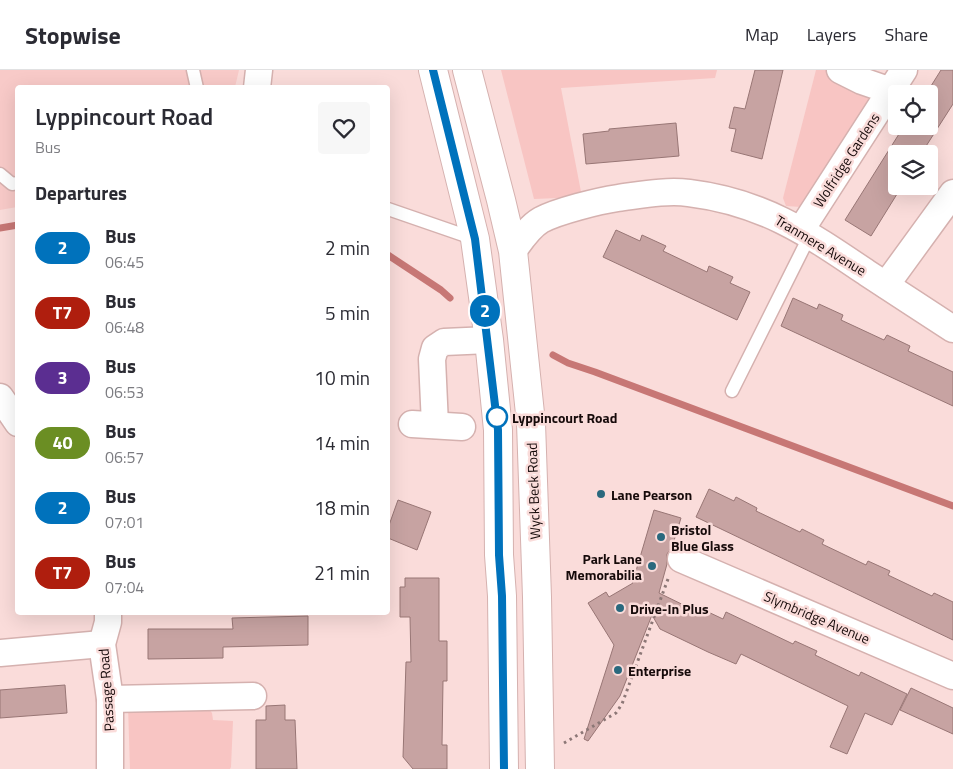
<!DOCTYPE html>
<html lang="en">
<head>
<meta charset="utf-8">
<style>
  body { margin:0; font-family:"Titillium Web",sans-serif; background:#f7f7f7; color:#2b2b33; height:100vh; display:flex; flex-direction:column; font-size:19px; white-space:nowrap }
  * { box-sizing:border-box; margin:0 }
  p { font-size:16px; color:#7c7c81 }
  .icon { flex:none; width:28px; height:28px; fill:none; stroke:currentColor; stroke-width:2; stroke-linecap:round; stroke-linejoin:round }
  .map { position:relative; flex:1; overflow:hidden }
  .drawer { position:absolute; left:15px; top:15px; width:375px; height:530px; display:flex; flex-direction:column; background:#fff; border-radius:5px; box-shadow:0 5px 20px #0002 }
  .drawer>* { flex:none }
  .badge { padding:0 10px; border-radius:16px; font-size:18px; line-height:32px }
  .fabs { position:absolute; left:888px; top:15px; display:grid; gap:10px }
  .fabs a { display:grid; place-items:center; width:50px; height:50px; border-radius:5px; background:#fff; box-shadow:0 5px 20px #0002; font-size:25px }
  .map>.badge { position:absolute; translate:-50% -50%; box-shadow:0 0 0 2px #fff }
  h2 { padding:0 20px; font-size:19px; line-height:45px }
  .round { display:grid; place-items:center; flex:none; width:52px; height:52px; border-radius:5px; background:#f7f7f7 }
  .summary { display:flex; align-items:center; justify-content:space-between; height:85px; padding:0 20px }
  h1 { font-size:24px; font-weight:600; line-height:38px }
  ul { padding:0; list-style:none }
  li { display:flex; align-items:center; gap:15px; height:65px; padding:0 20px }
  li div { flex:1 }
  li b { display:block; font-size:19px }
  li em { font-style:normal }
  li .badge { min-width:55px; font-weight:700; text-align:center }
  header { display:flex; align-items:center; gap:30px; box-sizing:border-box; height:70px; padding:0 25px; background:#fff; border-bottom:1px solid #e1e1e2 }
  header strong { font-size:24px }
  nav { display:flex; gap:28px; margin-inline-start:auto; font-size:18px }
  .map>svg:first-child { display:block }
  .built { fill:#f8cac8 }
  .green { fill:#f8c5c3 }
  .lines { fill:none; stroke-linecap:round; stroke-linejoin:round }
  .stream { stroke:#c77775; stroke-width:7 }
  .building { fill:#c7a3a2; stroke:#987675 }
  .service-casing { stroke:#d5b1af; stroke-width:15 }
  .minor-casing { stroke:#d5b1af; stroke-width:29 }
  .primary-casing { stroke:#d5b1af; stroke-width:30 }
  .path { stroke:#8c7776; stroke-width:3; stroke-dasharray:2.5 4; stroke-linecap:butt }
  .service { stroke:#fff; stroke-width:12 }
  .minor { stroke:#fff; stroke-width:26 }
  .primary { stroke:#fff; stroke-width:28 }
  .line-casing { stroke:#fff; stroke-width:11 }
  .line { stroke:#0072bc; stroke-width:8 }
  .stop-dot { fill:#fff; stroke:#0072bc; stroke-width:2.5 }
  .poi-dot { fill:#2a697e; stroke:#fadcda; stroke-width:2 }
  .labels { text-anchor:middle; dominant-baseline:central; stroke-width:5; stroke-linejoin:round; paint-order:stroke }
  .street-label { font-size:14px; fill:#160a0a; stroke:#fadcda }
  .stop-label { font-size:14px; font-weight:bold; fill:#160a0a; stroke:#fadcda; text-anchor:start }
  .poi-label { font-size:14px; font-weight:bold; fill:#160a0a; stroke:#fadcda; text-anchor:start }
</style>
</head>
<body>
<header>
<strong>Stopwise</strong>
<nav><a>Map</a><a>Layers</a><a>Share</a></nav>
</header>
<div class="map">
<svg width="953" height="699" viewBox="0 0 953 699">
  <rect width="100%" height="100%" fill="#fadcda"/>
  <polygon class="built" points="0,0 239,0 235,17 18,18 17,137 0,140"/>
  <g class="green">
    <polygon points="501,0 717,0 715,8 561,18 582,127 534,129"/>
    <polygon points="816,0 827,0 846,18 872,30 801,137 786,136 783,128"/>
    <polygon points="205,634 212,643 213,650 233,651 231,697 230,699 130,699 128,636"/>
  </g>
  <g class="lines">
    <g class="stream">
      <polyline points="0,158 18,155"/>
      <polyline points="388,185 441,220 450,228"/>
      <polyline points="553,285 568,293 595,302 953,436"/>
    </g>
  </g>
  <g class="building">
    <polygon points="755,0 783,0 762,89 731,81 736,59 729,58 734,37 745,39"/>
    <polygon points="941,0 953,0 953,34 921,84 896,84 896,116 902,116 871,166 845,150 904,56 929,56 929,24 926,24"/>
    <polygon points="676,53 679,86 586,94 583,64 609,61 609,59"/>
    <polygon points="616,160 640,171 642,165 666,176 663,181 707,202 709,196 733,207 730,213 750,222 737,250 603,187"/>
    <polygon points="793,228 817,239 819,234 843,245 841,250 884,270 887,265 910,276 908,281 953,302 953,336 781,256"/>
    <polygon points="709,419 734,431 736,427 757,438 756,441 800,462 802,459 824,470 822,474 866,495 868,491 890,501 888,505 932,526 934,523 953,532 953,570 696,447"/>
    <polygon points="398,430 431,442 417,480 388,468 388,458"/>
    <polygon points="654,440 681,448 672,477 667,484 667,494 659,523 704,545 706,541 723,549 726,542 793,574 795,571 817,581 815,585 859,606 861,602 907,624 892,655 865,643 847,684 830,677 848,636 741,584 736,594 708,582 660,559 652,545 620,626 588,671 584,669 614,575 588,533 606,522 609,527 633,513 631,510 633,511"/>
    <polygon points="405,508 439,508 439,571 447,571 447,611 443,611 442,675 447,675 447,699 413,699 403,687 406,592 411,592 410,547 400,547 400,517 405,517"/>
    <polygon points="308,546 308,575 223,577 223,588 148,589 148,559 233,559 232,548"/>
    <polygon points="65,615 67,643 0,648 0,620"/>
    <polygon points="911,618 953,638 953,664 900,640"/>
    <polygon points="285,635 285,650 295,650 297,699 256,699 256,650 266,650 266,636"/>
  </g>
  <g class="lines">
    <defs>
      <g id="service">
        <polyline points="193,0 197,18"/>
        <polyline points="0,104 12,114 18,113"/>
        <polyline points="388,139 475,169"/>
        <polyline points="732,321 810,165"/>
      </g>
      <g id="minor">
        <polyline points="840,0 862,11 891,21"/>
        <polyline points="257,18 259,0"/>
        <polyline points="801,160 904,0"/>
        <path d="M513,181C521,170 529,157 541,150C558,141 598,131 618,128C641,125 666,120 689,123C763,132 808,163 867,203C896,222 924,240 953,259"/>
        <polyline points="886,215 953,123"/>
        <polyline points="0,327 18,353"/>
        <polyline points="412,354 462,357"/>
        <polyline points="435,355 432,289 435,278 444,272 489,270"/>
        <polyline points="681,489 953,606"/>
        <polyline points="108,542 108,552 102,574 110,629 110,699"/>
        <polyline points="0,583 102,574"/>
        <polyline points="110,629 253,626"/>
      </g>
      <g id="primary">
        <polyline points="433,0 475,169 489,270 498,360 499,485 502,526 504,699"/>
        <polyline points="467,0 501,130 513,181 531,353 537,527 540,699"/>
      </g>
    </defs>
    <use href="#service" class="service-casing"/>
    <use href="#minor" class="minor-casing"/>
    <use href="#primary" class="primary-casing"/>
    <polyline class="path" points="564,673 616,643 622,634 668,509"/>
    <use href="#service" class="service"/>
    <use href="#minor" class="minor"/>
    <use href="#primary" class="primary"/>
  </g>
  <g class="lines">
    <defs>
      <polyline id="line" points="433,0 475,169 498,360 499,485 502,526 504,699"/>
    </defs>
    <use href="#line" class="line-casing"/>
    <use href="#line" class="line"/>
  </g>
  <circle class="stop-dot" cx="497" cy="347" r="10"/>
  <g class="poi-dot">
    <circle cx="601" cy="424" r="5"/>
    <circle cx="661" cy="467" r="5"/>
    <circle cx="652" cy="496" r="5"/>
    <circle cx="620" cy="538" r="5"/>
    <circle cx="618" cy="600" r="5"/>
  </g>
  <g class="labels">
    <g class="street-label">
      <text transform="translate(846 90) rotate(-57)">Wolfridge Gardens</text>
      <text transform="translate(821 175) rotate(31)">Tranmere Avenue</text>
      <text transform="translate(533 421) rotate(-92)">Wyck Beck Road</text>
      <text transform="translate(817 547) rotate(23)">Slymbridge Avenue</text>
      <text transform="translate(106 620) rotate(-94)">Passage Road</text>
    </g>
    <g class="stop-label">
      <text x="512" y="347">Lyppincourt Road</text>
    </g>
    <g class="poi-label">
      <text x="611" y="424">Lane Pearson</text>
      <text x="671" y="459">Bristol<tspan x="671" dy="16">Blue Glass</tspan></text>
      <text x="642" y="488" text-anchor="end">Park Lane<tspan x="642" dy="16">Memorabilia</tspan></text>
      <text x="630" y="538">Drive-In Plus</text>
      <text x="628" y="600">Enterprise</text>
    </g>
  </g>
</svg>
<div class="fabs">
<a><svg class="icon" aria-label="locate" viewBox="0 0 24 24"><circle cx="12" cy="12" r="6"/><path d="M12 2v4M12 18v4M2 12h4M18 12h4"/></svg></a>
<a><svg class="icon" aria-label="layers" viewBox="0 0 24 24"><path d="M12 4l9 5-9 5-9-5zM3 14l9 5 9-5"/></svg></a>
</div>
<b class="badge" style="left:485px;top:241px;background:#0072bc;color:#fff">2</b>
<section class="drawer">
<div class="summary"><div><h1>Lyppincourt Road</h1><p>Bus</p></div><a class="round"><svg class="icon" aria-label="heart" viewBox="0 0 24 24"><path d="M12 20l-8-8c-3-5 5-10 8-4 3-6 11-1 8 4z"/></svg></a></div>
<h2>Departures</h2>
<ul>
<li><span class="badge" style="background:#0072bc;color:#fff">2</span><div><b>Bus</b><p>06:45</p></div><em>2 min</em></li>
<li><span class="badge" style="background:#af1e0e;color:#fff">T7</span><div><b>Bus</b><p>06:48</p></div><em>5 min</em></li>
<li><span class="badge" style="background:#5b2e91;color:#fff">3</span><div><b>Bus</b><p>06:53</p></div><em>10 min</em></li>
<li><span class="badge" style="background:#6b8e23;color:#fff">40</span><div><b>Bus</b><p>06:57</p></div><em>14 min</em></li>
<li><span class="badge" style="background:#0072bc;color:#fff">2</span><div><b>Bus</b><p>07:01</p></div><em>18 min</em></li>
<li><span class="badge" style="background:#af1e0e;color:#fff">T7</span><div><b>Bus</b><p>07:04</p></div><em>21 min</em></li>
</ul>
</section>
</div>
</body>
</html>
